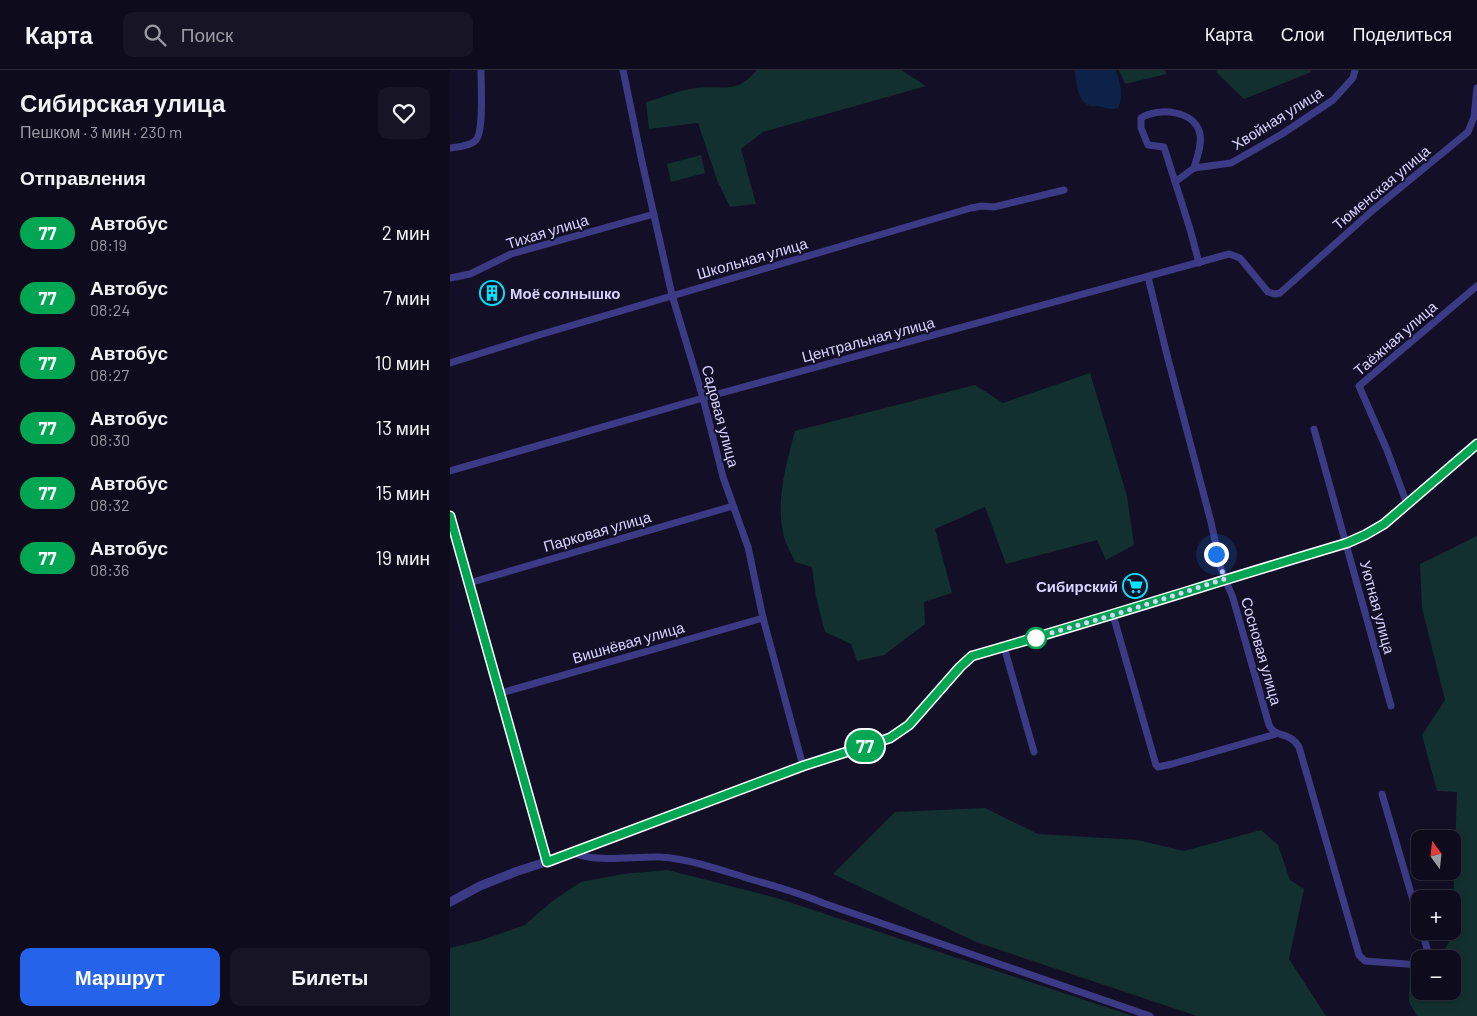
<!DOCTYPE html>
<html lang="ru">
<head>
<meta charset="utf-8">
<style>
  body { margin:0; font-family:Barlow,sans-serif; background:#171425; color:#f1f3f6; height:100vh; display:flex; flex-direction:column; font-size:19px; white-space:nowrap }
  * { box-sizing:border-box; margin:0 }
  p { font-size:16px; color:#9b9ba3 }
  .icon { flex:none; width:28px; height:28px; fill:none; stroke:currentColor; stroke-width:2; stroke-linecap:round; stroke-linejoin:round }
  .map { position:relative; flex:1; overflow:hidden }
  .panel { display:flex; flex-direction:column; background:#0e0b1c; width:450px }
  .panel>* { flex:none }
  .badge { padding:0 10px; border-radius:16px; font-size:18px; line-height:32px }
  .needle { width:32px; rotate:345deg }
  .buttons { position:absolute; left:961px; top:760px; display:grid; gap:10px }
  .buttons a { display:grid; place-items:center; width:50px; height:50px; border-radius:10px; background:#0e0b1c; box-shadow:0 2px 8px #0003,0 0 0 1px #2e2b3b; font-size:25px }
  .you { position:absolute; width:25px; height:25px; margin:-12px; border:4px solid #fff; border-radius:50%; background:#1a73e8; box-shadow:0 0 0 8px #1a73e833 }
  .map>.badge { position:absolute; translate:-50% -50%; box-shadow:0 0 0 2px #fff }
  h2 { padding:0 20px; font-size:19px; line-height:45px }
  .round { display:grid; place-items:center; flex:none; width:52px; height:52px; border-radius:10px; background:#171425 }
  .head { display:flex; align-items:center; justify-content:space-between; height:85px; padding:0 20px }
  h1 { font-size:24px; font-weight:700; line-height:38px }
  .action { display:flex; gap:10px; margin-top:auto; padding:10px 20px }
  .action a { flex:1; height:58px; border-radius:10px; background:#2563eb; color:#fff; font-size:20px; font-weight:700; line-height:58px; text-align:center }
  .action a+a { background:#171425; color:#f1f3f6 }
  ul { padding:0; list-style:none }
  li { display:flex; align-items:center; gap:15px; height:65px; padding:0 20px }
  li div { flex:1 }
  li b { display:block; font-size:19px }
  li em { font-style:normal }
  li .badge { min-width:55px; font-weight:700; text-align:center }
  header { display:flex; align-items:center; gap:30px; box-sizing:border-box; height:70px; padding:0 25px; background:#0e0b1c; border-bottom:1px solid #2e2b3b }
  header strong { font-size:24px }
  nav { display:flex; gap:28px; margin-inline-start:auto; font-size:18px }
  .search { width:350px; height:45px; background:#171425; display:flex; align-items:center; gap:12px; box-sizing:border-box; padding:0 18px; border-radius:10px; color:#9b9ba3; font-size:19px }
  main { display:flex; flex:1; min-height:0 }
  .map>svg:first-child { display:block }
  .green { fill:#12302f }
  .water { fill:#0c2248 }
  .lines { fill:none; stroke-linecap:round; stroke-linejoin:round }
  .minor { stroke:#3d3a85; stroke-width:7 }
  .tertiary { stroke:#3d3a85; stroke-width:9 }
  .line-casing { stroke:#fff; stroke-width:11 }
  .line { stroke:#00a651; stroke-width:8 }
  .walk { stroke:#d9d4ff; stroke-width:5; stroke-dasharray:0 9 }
  .stop-dot { fill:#fff; stroke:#00a651; stroke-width:2.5 }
  .labels { text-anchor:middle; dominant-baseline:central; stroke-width:4; stroke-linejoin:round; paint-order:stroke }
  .street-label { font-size:15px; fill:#d9d4ff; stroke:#130f26 }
  .poi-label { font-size:15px; font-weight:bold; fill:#d9d4ff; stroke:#130f26; text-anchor:start }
</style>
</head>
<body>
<header>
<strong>Карта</strong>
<div class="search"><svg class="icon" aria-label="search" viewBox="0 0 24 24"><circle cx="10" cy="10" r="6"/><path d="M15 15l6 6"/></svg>Поиск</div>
<nav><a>Карта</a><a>Слои</a><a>Поделиться</a></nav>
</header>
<main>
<section class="panel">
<div class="head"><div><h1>Сибирская улица</h1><p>Пешком · 3 мин · 230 m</p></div><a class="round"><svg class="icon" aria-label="heart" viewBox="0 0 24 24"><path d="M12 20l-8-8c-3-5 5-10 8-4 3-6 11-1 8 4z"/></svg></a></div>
<h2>Отправления</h2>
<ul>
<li><span class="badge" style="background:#00a651;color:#fff">77</span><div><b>Автобус</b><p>08:19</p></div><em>2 мин</em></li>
<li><span class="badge" style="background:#00a651;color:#fff">77</span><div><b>Автобус</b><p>08:24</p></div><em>7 мин</em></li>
<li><span class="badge" style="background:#00a651;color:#fff">77</span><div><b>Автобус</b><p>08:27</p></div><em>10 мин</em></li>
<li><span class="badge" style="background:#00a651;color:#fff">77</span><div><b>Автобус</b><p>08:30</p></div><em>13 мин</em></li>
<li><span class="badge" style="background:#00a651;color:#fff">77</span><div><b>Автобус</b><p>08:32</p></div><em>15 мин</em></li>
<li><span class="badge" style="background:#00a651;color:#fff">77</span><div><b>Автобус</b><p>08:36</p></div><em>19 мин</em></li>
</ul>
<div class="action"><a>Маршрут</a><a>Билеты</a></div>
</section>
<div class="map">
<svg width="1027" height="946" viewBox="0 0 1027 946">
  <rect width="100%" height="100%" fill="#130f26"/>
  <g class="green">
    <path d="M307,0H451L476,16L313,62L291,79L306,134L280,137L267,110L248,53L199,59L196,32C212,28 229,20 246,18C273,15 286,25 307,0Z"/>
    <polygon points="669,0 715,0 717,4 675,14"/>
    <polygon points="767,0 860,0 861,2 794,29 766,2"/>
    <polygon points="251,85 255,103 221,112 217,94"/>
    <path d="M640,303L677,426L684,475L656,490L647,470L556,494L535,437L485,459L502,523L474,532L475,554L434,585L407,591L401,574L375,562L366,527L362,497L345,492C342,484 336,475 334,467C325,433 336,395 345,361L525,315L553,333Z"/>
    <polygon points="1027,466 1027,946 967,946 959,932 960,891 970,890 970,921 1002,921 1002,889 985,889 990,888 1002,866 1007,722 987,721 972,665 995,630 972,538 970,494"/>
    <polygon points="535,738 588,764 687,770 734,781 811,760 828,775 840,810 854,819 839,889 876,946 747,946 526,872 383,804 445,742"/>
    <polygon points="218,800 327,828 683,946 0,946 0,878 32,870 75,855 101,832 131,812 173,804"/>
  </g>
  <path class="water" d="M625,0H666C670,13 674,25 668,38C659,40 657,38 648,36C645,36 643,37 640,36C627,31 626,12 625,0Z"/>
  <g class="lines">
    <g class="minor">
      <polyline points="173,0 192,92 222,225 253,328 273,407 298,477 313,548 353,696"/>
      <path d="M0,78C7,77 21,76 26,70C34,61 31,14 31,0"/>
      <path d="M744,98C747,87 752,76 750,64C745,40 708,37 691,48V58L698,75L714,77L740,159L749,193"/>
      <polyline points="725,112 744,98 781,93 832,64 883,30 903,8 905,0"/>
      <path d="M698,207L717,285L761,452L771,499L783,528L819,655C824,665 831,663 840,668C844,670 847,674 849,677L909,885L915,891L970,895"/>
      <polyline points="0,208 20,204 61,184 204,144"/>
      <polyline points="0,293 89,265 521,138 532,136 544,137 614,120"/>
      <polyline points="864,359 941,636"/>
      <polyline points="0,401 253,328 779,184 790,188 818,222 825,224 830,223 923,140 1018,62 1024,47 1027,18"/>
      <polyline points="957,434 937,380 909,316 1027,216"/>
      <polyline points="0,446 51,623 97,792"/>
      <polyline points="19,513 283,436"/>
      <polyline points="663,545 706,695 708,697 722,694 826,664"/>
      <polyline points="554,577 584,682"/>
      <polyline points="51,623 313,548"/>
      <polyline points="932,724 970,854"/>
      <path d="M123,783C149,793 182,786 210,787C241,789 271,800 300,809C325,816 349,823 373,833L700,946"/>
      <polyline points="972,861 980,889"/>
    </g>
    <path class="tertiary" d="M0,832L30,816L65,802L123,783L353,696L440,668L459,655L509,597L522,586C648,550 772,510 897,473L915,465L934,454L1027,374"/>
  </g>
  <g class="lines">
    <defs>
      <path id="line" d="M0,446L97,792L353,696L440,668L459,655L510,597L522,586C648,550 772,510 897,473L915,465L934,454L1027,374"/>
    </defs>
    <use href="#line" class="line-casing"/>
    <use href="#line" class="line"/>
    <polyline class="walk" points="586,568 581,569 663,545 775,509 766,484"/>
  </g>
  <defs>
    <symbol id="building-ring" viewBox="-11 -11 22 22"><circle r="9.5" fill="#130f26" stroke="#00e5ff" stroke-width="1.5"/><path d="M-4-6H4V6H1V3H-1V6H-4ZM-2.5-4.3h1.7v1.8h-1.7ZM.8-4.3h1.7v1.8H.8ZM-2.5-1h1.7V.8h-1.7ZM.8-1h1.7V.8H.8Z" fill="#00e5ff"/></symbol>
    <symbol id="supermarket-ring" viewBox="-11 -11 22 22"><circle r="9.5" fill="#130f26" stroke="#00e5ff" stroke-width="1.5"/><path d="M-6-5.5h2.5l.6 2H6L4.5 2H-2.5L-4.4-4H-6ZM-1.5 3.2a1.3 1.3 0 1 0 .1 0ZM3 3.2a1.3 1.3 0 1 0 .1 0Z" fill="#00e5ff"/></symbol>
  </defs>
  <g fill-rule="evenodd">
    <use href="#building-ring" x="28" y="209" width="28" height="28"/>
    <use href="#supermarket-ring" x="671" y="502" width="28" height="28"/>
  </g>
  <circle class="stop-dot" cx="586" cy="568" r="10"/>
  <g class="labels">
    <g class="street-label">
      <text transform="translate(827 48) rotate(-32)">Хвойная улица</text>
      <text transform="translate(931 117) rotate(-40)">Тюменская улица</text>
      <text transform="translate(97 161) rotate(-17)">Тихая улица</text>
      <text transform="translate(302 188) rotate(-16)">Школьная улица</text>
      <text transform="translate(945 268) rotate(-41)">Таёжная улица</text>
      <text transform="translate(418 269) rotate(-15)">Центральная улица</text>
      <text transform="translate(271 346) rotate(75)">Садовая улица</text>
      <text transform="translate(147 461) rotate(-16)">Парковая улица</text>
      <text transform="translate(928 537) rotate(75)">Уютная улица</text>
      <text transform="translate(178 572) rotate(-16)">Вишнёвая улица</text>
      <text transform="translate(812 581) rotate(74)">Сосновая улица</text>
    </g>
    <g class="poi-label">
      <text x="60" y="223">Моё солнышко</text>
      <text x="668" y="516" text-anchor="end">Сибирский</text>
    </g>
  </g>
</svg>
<div class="buttons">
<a><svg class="needle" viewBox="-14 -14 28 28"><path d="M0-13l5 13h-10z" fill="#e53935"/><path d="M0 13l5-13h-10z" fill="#9b9ba3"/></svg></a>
<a>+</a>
<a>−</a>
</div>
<div class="you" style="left:766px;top:484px"></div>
<b class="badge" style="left:415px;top:676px;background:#00a651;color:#fff">77</b>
</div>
</main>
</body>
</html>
